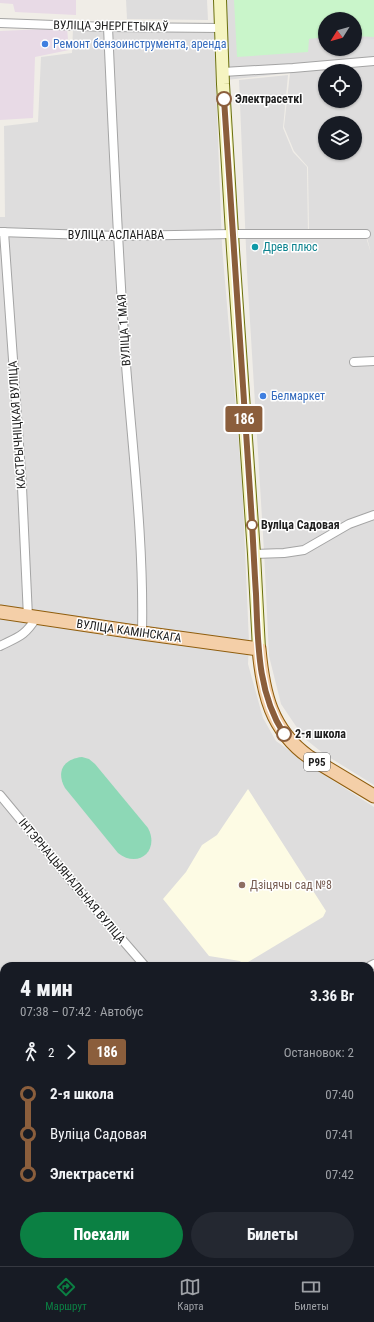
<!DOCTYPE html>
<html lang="ru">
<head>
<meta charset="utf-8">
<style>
  body { margin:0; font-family:"Roboto Condensed",sans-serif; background:#242831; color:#f1f3f6; height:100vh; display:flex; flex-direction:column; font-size:15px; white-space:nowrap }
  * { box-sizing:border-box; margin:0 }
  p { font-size:13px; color:#9ea1a6 }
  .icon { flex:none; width:22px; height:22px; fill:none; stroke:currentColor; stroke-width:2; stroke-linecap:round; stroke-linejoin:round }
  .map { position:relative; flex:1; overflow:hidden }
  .panel { position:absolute; left:0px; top:962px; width:374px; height:304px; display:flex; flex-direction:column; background:#171b24; border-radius:12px 12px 0 0; box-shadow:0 1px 3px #0004 }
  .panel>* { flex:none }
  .badge { padding:0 8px; border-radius:3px; font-size:14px; line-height:26px }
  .needle { width:26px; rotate:233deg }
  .tools { position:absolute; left:318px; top:12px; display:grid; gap:8px }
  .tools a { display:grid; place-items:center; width:44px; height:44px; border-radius:50%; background:#171b24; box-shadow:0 1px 3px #0004; font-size:20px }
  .map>.badge { position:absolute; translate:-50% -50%; box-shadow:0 0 0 2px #fff }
  .legs { display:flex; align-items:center; gap:6px; height:44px; padding:0 20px; font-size:13px }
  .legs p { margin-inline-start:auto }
  .headline { display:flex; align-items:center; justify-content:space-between; height:68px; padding:0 20px }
  h1 { font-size:22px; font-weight:800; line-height:30px }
  .button { display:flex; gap:8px; margin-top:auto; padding:8px 20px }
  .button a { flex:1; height:46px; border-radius:24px; background:#0b8043; color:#fff; font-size:16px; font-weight:800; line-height:46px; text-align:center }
  .button a+a { background:#242831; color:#f1f3f6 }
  ul { padding:0 20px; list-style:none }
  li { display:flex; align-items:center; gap:14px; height:40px; font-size:15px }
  li i { display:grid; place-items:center; width:6px; height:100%; margin:0 5px; background:currentColor }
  li i::after { content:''; width:10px; height:10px; margin:-5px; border:3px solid; border-radius:50%; background:#171b24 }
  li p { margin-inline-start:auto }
  li:first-child i { background:linear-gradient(#0000 50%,currentColor 0) }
  li:last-child i { background:linear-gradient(currentColor 50%,#0000 0) }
  .menu { display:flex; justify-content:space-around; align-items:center; height:56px; border-top:1px solid #363941; background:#171b24; font-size:11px; color:#9ea1a6 }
  .menu a { display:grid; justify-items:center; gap:2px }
  .menu .selected { color:#0b8043 }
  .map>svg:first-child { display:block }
  .residential { fill:#dedddd; fill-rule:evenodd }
  .industrial { fill:#e8dae6 }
  .education { fill:#fdfbe4 }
  .park { fill:#c9f5ca }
  .pitch { fill:#8dd8b6 }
  .parking { fill:#e0e0e0 }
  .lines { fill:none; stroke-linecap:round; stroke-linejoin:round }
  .river { stroke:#acd2d9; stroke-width:14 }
  .street-casing { stroke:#a4a4a4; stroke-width:10 }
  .secondary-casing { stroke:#6b700f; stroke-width:14 }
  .primary-casing { stroke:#8f5d0d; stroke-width:15 }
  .street { stroke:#fff; stroke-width:8 }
  .secondary { stroke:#f5f4c1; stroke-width:12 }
  .primary { stroke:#f4cfa8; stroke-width:13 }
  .line-1-casing { stroke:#fff; stroke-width:9 }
  .line-1 { stroke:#8b5e3c; stroke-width:6 }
  .shop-dot { fill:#3f7fe0; stroke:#fff; stroke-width:1.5 }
  .stop-1-dot { fill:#fff; stroke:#8b5e3c; stroke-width:2 }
  .culture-dot { fill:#0f9aa8; stroke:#fff; stroke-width:1.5 }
  .education-dot { fill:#8d6e63; stroke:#fff; stroke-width:1.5 }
  .labels { text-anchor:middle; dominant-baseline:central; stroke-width:3; stroke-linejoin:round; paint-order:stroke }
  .shield { fill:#fff; stroke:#636363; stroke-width:1 }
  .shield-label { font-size:11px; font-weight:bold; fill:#202020 }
  .street-label { font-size:12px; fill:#202020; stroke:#fff }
  .shop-label { font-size:12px; fill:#366cbe; stroke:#fff; text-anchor:start }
  .stop-label { font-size:12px; font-weight:bold; fill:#202020; stroke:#fff; text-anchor:start }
  .culture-label { font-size:12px; fill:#0d838f; stroke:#fff; text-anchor:start }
  .education-label { font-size:12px; fill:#785e54; stroke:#fff; text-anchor:start }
</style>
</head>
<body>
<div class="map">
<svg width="374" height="1266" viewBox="0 0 374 1266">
  <rect width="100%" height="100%" fill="#f0ede7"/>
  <g class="residential">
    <polygon points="126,0 207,0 208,20 127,19"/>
    <path d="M221,0H374V785L324,754L304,738L281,704L269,656L264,551L247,272L239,80L288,75L283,128L293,152L307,167L308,235L365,234L371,253L366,234L309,232L308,167L294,151L284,127L290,73L226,80ZM325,19H355V49H325ZM325,71H355V101H325ZM325,123H355V153H325Z"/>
    <polygon points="73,29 214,33 222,246 242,481 249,642 248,664 263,718 276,741 315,769 374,807 374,1051 370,1052 370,966 4,966 4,1262 24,1262 19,1266 0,1266 0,217 5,217 4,126 38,122 41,57 72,53"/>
    <polygon points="374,1105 374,1202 370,1204 370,1106"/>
    <polygon points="374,1217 374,1266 289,1266 296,1262 370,1262 370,1219"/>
  </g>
  <g class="industrial">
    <polygon points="0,0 76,0 76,15 15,12 13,4 0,3"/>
    <polygon points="67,28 69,50 35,57 33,118 0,120 0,31"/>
  </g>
  <g class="education">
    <polygon points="248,789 326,911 323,917 243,965 240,961 209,956 163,899 186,872 202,845 217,835"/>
    <polygon points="0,1005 4,1010 4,1107 0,1110"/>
  </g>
  <polygon class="park" points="234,0 374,0 374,37 355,36 355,19 325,19 325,37 309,39 308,52 237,57"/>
  <path class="pitch" d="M82,757L89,759L95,764L148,828C160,851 138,869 118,853L65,788C56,772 63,759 82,757Z"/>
  <polygon class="parking" points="355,38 374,39 374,60 349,62 346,49 355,49"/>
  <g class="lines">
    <g class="river">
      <polyline points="370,1082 374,1083"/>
      <polyline points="109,1266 112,1262"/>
    </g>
    <defs>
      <g id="street">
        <polyline points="0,23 108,27 221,28"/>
        <path d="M108,27C113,140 118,253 126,365C133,454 144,544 142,633"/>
        <polyline points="223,72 293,68 374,61"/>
        <polyline points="0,232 118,236 232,234 366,234"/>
        <polyline points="4,232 22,487 28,617"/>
        <polyline points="354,362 374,361"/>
        <polyline points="254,554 284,553 304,550 349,524 374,515"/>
        <path d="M0,646C18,637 25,636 36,618"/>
        <polyline points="0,795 73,883 145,966"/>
        <polyline points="370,966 374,964"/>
        <polyline points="0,1189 4,1186"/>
        <polyline points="370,1209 374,1207"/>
        <polyline points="158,1262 161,1266"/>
        <polyline points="358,1262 361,1266"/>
        <polyline points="275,1266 281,1262"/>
      </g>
      <polyline id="secondary" points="220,0 223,84 233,250 254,554 259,649"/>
      <path id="primary" d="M0,612L142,633L259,649C263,693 271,730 309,757L374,796"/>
    </defs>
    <use href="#street" class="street-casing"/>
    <use href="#secondary" class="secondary-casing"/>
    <use href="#primary" class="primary-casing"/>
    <use href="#street" class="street"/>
    <use href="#secondary" class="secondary"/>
    <use href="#primary" class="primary"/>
  </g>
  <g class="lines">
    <defs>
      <path id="line-1" d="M224,99C232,235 241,371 251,507C253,536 254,565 256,594C258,642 257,692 284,734"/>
    </defs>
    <use href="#line-1" class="line-1-casing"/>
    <use href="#line-1" class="line-1"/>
  </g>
  <g class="shop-dot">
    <circle cx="45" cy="44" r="4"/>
    <circle cx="263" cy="396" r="4"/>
  </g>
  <g class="stop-1-dot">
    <circle cx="224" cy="99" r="7"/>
    <circle cx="252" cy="525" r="5"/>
    <circle cx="284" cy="734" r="7"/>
  </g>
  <circle class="culture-dot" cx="255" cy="247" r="4"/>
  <circle class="education-dot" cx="242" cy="885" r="4"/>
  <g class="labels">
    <rect class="shield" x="304" y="753" width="26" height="18" rx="3"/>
    <g class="shield-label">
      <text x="317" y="762">Р95</text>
    </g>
    <g class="street-label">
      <text transform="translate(111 26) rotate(1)">ВУЛІЦА ЭНЕРГЕТЫКАЎ</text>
      <text x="116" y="235">ВУЛІЦА АСЛАНАВА</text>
      <text transform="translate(124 330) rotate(-94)">ВУЛІЦА 1 МАЯ</text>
      <text transform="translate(17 425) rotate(-94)">КАСТРЫЧНІЦКАЯ ВУЛІЦА</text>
      <text transform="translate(129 631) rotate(8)">ВУЛІЦА КАМІНСКАГА</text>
      <text transform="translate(72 881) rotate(50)">ІНТЭРНАЦЫЯНАЛЬНАЯ ВУЛІЦА</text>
    </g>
    <g class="shop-label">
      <text x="53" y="44">Ремонт бензоинструмента, аренда</text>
      <text x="271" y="396">Белмаркет</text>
    </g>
    <g class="stop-label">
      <text x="235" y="99">Электрасеткі</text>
      <text x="261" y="525">Вуліца Садовая</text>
      <text x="295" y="734">2-я школа</text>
    </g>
    <g class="culture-label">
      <text x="263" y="247">Древ плюс</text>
    </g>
    <g class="education-label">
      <text x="250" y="885">Дзіцячы сад №8</text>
    </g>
  </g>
</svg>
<div class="tools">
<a><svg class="needle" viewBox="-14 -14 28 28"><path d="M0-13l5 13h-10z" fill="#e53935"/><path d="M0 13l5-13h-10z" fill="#9ea1a6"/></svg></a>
<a><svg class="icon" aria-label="locate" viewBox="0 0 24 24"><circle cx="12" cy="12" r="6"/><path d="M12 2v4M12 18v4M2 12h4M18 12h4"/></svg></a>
<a><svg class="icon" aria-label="layers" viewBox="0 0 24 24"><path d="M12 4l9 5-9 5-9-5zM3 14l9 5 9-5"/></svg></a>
</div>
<b class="badge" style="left:244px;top:419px;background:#8b5e3c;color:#fff">186</b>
<section class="panel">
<div class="headline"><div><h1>4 мин</h1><p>07:38 – 07:42 · Автобус</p></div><b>3.36 Br</b></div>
<div class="legs"><svg class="icon" aria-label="walk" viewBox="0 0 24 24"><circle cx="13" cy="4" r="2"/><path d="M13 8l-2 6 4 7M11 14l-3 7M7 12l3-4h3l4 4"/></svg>2<svg class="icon" aria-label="forward" viewBox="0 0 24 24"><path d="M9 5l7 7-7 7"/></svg><b class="badge" style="background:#8b5e3c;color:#fff">186</b><p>Остановок: 2</p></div>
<ul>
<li><i style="color:#8b5e3c"></i><b>2-я школа</b><p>07:40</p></li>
<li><i style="color:#8b5e3c"></i><span>Вуліца Садовая</span><p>07:41</p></li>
<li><i style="color:#8b5e3c"></i><b>Электрасеткі</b><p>07:42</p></li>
</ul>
<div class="button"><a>Поехали</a><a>Билеты</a></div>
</section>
</div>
<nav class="menu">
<a class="selected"><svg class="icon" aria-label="directions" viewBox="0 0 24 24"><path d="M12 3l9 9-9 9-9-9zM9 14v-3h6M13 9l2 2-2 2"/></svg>Маршрут</a>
<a><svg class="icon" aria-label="map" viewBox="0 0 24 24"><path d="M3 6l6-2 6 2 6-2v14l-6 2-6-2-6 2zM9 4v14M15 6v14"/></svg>Карта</a>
<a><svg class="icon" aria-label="tickets" viewBox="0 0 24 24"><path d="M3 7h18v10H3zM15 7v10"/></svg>Билеты</a>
</nav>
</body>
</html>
